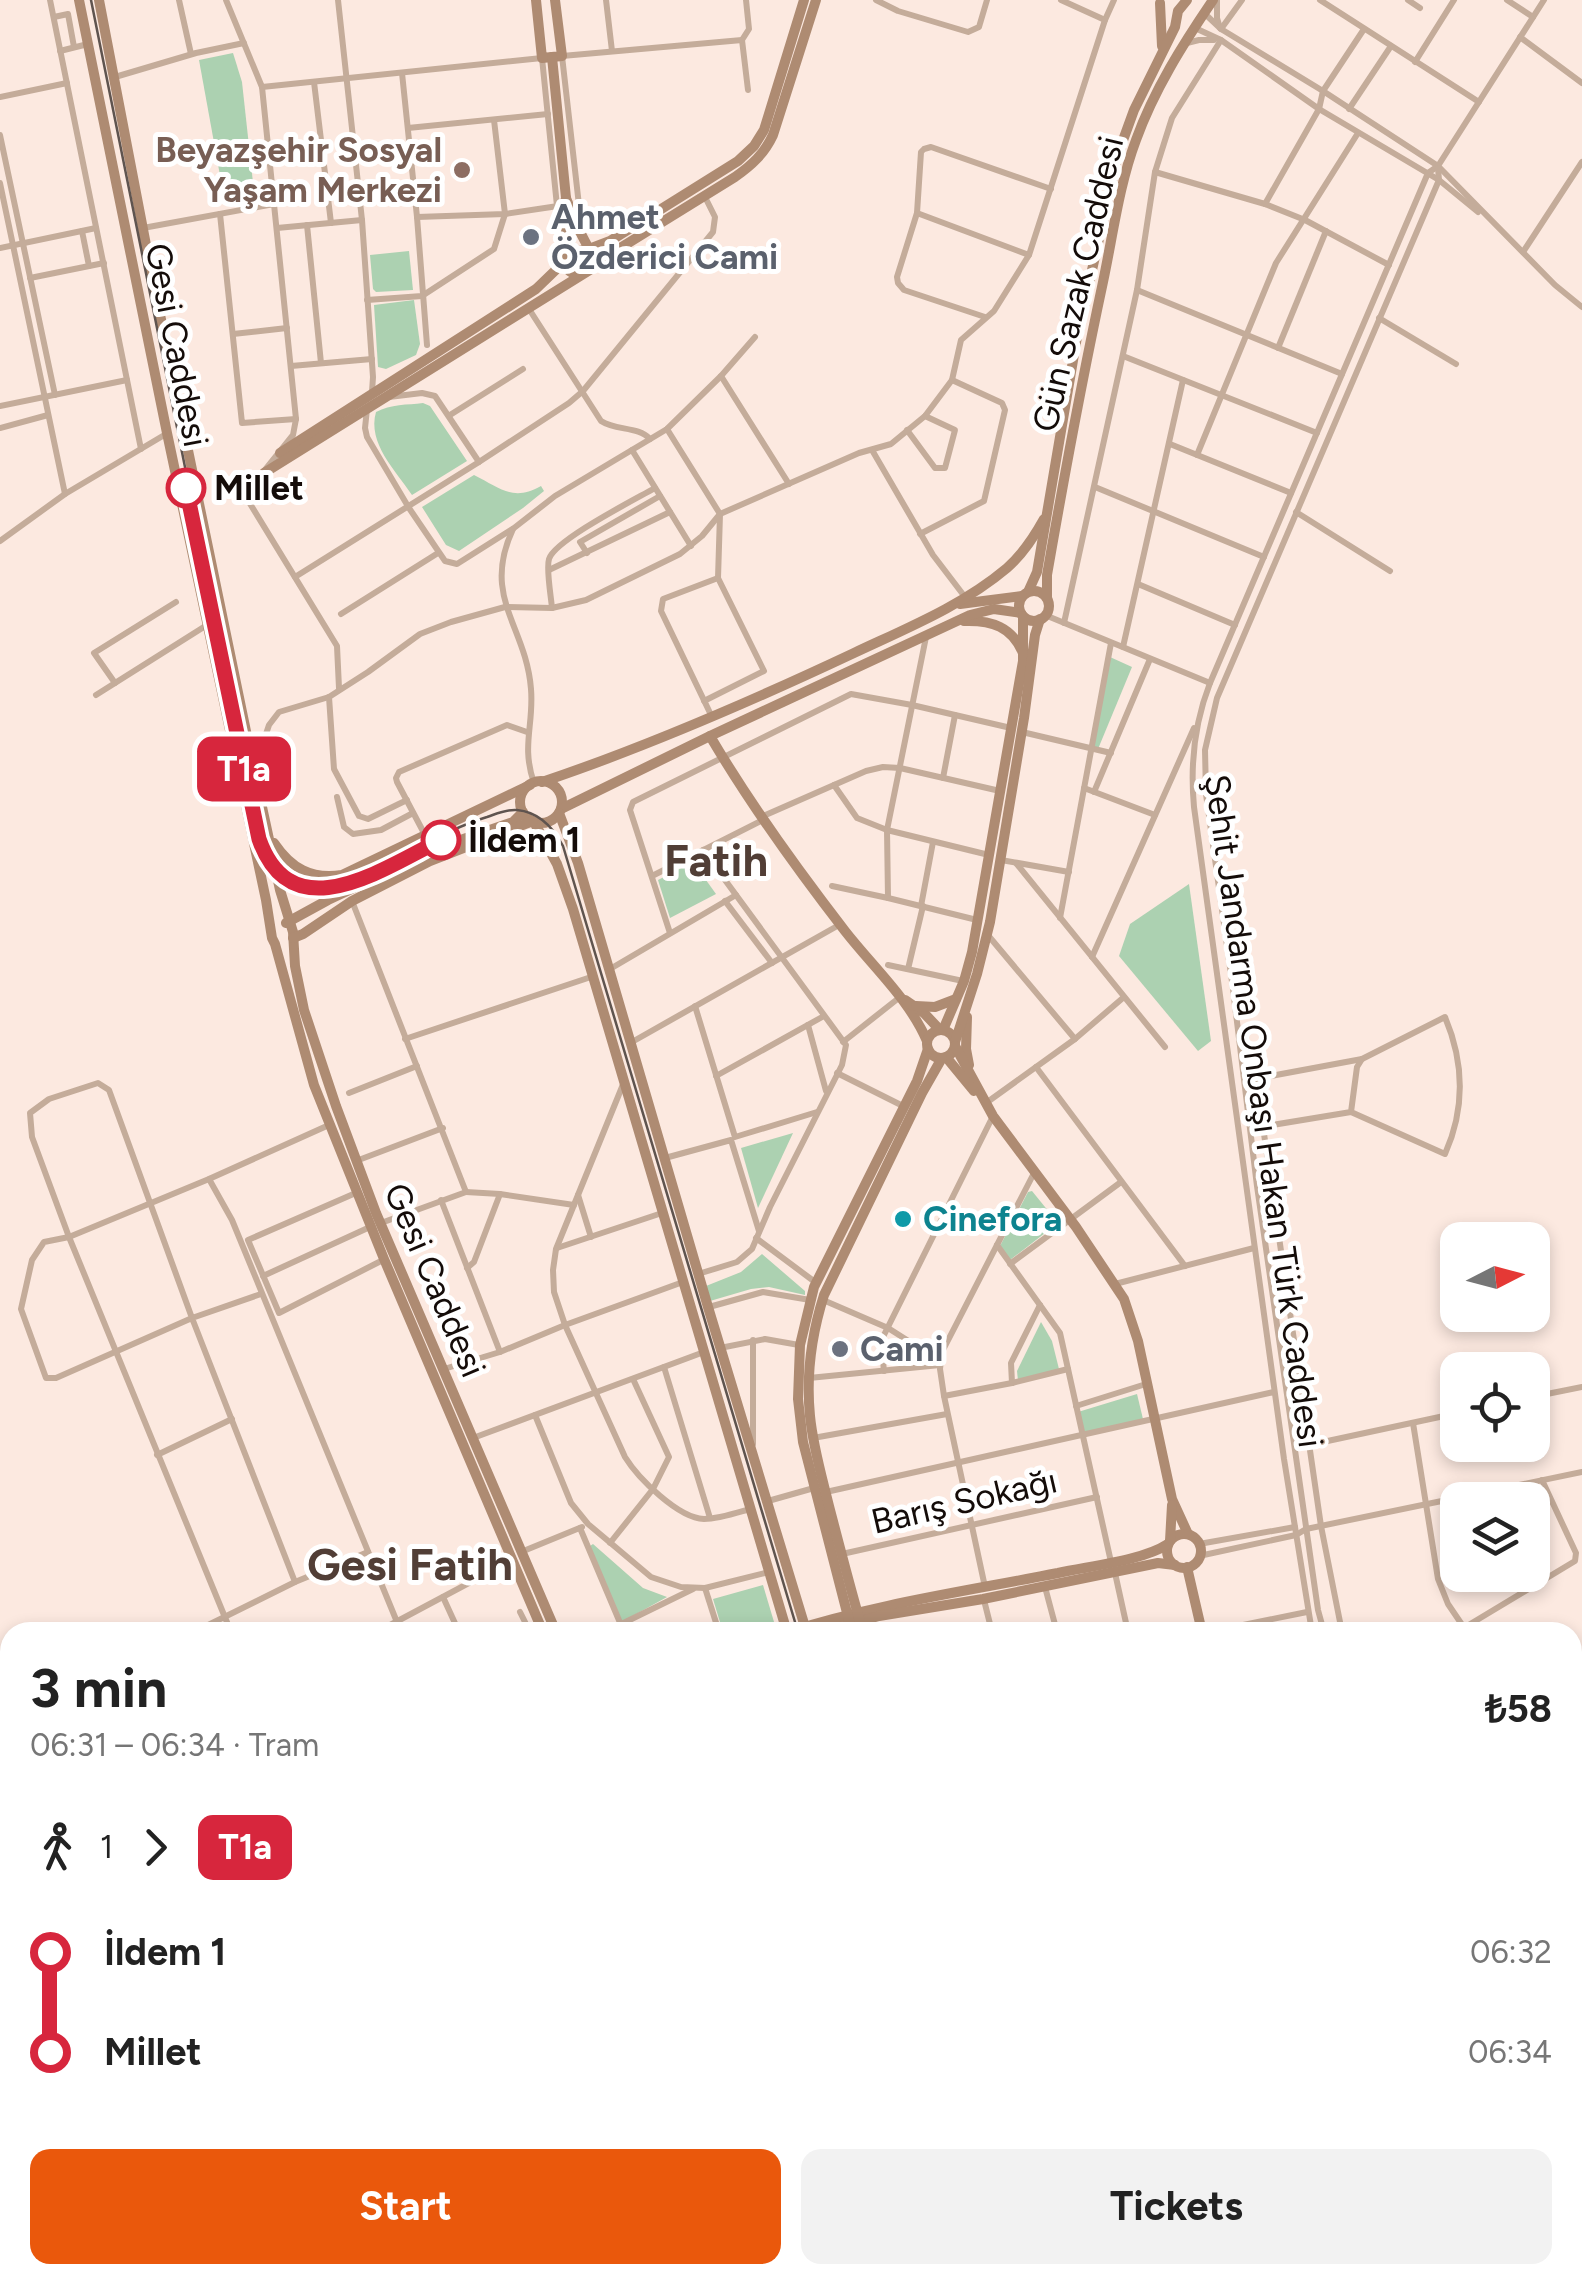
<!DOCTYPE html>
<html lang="en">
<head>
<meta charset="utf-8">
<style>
  body { margin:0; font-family:Figtree,sans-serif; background:#f2f2f2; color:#222; height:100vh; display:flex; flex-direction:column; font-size:38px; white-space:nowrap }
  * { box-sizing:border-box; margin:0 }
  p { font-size:32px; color:#767676 }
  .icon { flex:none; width:55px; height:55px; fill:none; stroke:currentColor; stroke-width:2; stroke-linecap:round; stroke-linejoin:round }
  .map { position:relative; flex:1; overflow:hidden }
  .details { position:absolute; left:0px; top:1622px; width:1582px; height:662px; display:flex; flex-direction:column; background:#fff; border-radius:30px 30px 0 0; box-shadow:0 5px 15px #0003 }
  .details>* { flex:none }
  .badge { padding:0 20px; border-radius:15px; font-size:35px; line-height:65px }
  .needle { width:65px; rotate:84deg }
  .fabs { position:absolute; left:1440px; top:1222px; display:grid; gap:20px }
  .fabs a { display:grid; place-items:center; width:110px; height:110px; border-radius:20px; background:#fff; box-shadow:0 5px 15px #0003; font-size:50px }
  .map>.badge { position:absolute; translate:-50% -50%; box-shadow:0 0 0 5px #fff }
  .legs { display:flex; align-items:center; gap:15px; height:110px; padding:0 30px; font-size:32px }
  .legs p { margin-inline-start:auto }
  .overview { display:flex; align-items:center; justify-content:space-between; height:170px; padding:0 30px }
  h1 { font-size:55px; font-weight:700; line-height:75px }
  .cta { display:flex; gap:20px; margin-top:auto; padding:20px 30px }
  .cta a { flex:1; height:115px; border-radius:20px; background:#ea580c; color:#fff; font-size:40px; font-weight:700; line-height:115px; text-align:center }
  .cta a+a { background:#f2f2f2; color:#222 }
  ul { padding:0 30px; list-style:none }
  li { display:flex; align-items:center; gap:35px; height:100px; font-size:38px }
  li i { display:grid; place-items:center; width:15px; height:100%; margin:0 12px; background:currentColor }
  li i::after { content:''; width:25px; height:25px; margin:-12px; border:8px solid; border-radius:50%; background:#fff }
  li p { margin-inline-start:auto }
  li:first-child i { background:linear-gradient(#0000 50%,currentColor 0) }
  li:last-child i { background:linear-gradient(currentColor 50%,#0000 0) }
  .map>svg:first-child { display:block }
  .green { fill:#acd1b1 }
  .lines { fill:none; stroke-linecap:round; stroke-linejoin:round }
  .street { stroke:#c4ac9a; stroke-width:6 }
  .secondary { stroke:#ae8b72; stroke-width:10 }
  .tram { stroke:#5f544f; stroke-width:2.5 }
  .line-1-casing { stroke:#fff; stroke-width:22 }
  .line-1 { stroke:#d7263d; stroke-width:15 }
  .education-dot { fill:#8d6e63; stroke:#fff; stroke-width:4 }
  .worship-dot { fill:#6b7280; stroke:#fff; stroke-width:4 }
  .stop-1-dot { fill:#fff; stroke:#d7263d; stroke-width:5 }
  .culture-dot { fill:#0f9aa8; stroke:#fff; stroke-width:4 }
  .labels { text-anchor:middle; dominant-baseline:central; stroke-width:10; stroke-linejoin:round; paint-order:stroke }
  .education-label { font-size:35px; font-weight:bold; fill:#785e54; stroke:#fff; text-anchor:end }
  .worship-label { font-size:35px; font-weight:bold; fill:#5b616d; stroke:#fff; text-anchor:start }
  .street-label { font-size:35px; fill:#140c09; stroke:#fff }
  .stop-label { font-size:35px; font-weight:bold; fill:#140c09; stroke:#fff; text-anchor:start }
  .culture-label { font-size:35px; font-weight:bold; fill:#0d838f; stroke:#fff; text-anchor:start }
  .district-label { font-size:45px; font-weight:bold; fill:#513e36; stroke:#fff }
</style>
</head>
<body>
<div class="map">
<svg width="1582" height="2284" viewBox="0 0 1582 2284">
  <rect width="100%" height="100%" fill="#fce9e0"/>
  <g class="green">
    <polygon points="233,53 242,82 255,201 225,203 199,60"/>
    <polygon points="409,251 413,290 376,292 373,289 370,255"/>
    <polygon points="414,300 420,344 416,355 386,369 378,367 374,305"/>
    <path d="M423,403L430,406L467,461L412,495C396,471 367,443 376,412C391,404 407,405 423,403Z"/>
    <path d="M474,475C500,488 513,502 541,486L544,491L523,508L459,551L446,545L422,507Z"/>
    <polygon points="1110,657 1132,667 1098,749 1093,747"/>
    <polygon points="693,862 716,894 670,918 658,880"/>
    <polygon points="1189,884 1211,1041 1198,1051 1119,956 1130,924"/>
    <polygon points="793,1133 758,1208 741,1148"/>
    <polygon points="1032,1191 1058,1223 1010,1260 1000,1246 1028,1192"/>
    <polygon points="762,1254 805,1291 805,1295 769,1287 751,1289 710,1301 706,1286 741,1272"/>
    <polygon points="1041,1322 1052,1341 1059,1369 1018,1381 1017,1371"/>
    <polygon points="1137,1394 1143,1419 1082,1434 1078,1412"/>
    <polygon points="593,1544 643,1588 667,1597 620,1623 590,1546"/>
    <polygon points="763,1585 777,1632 723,1632 713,1599"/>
  </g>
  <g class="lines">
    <g class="street">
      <polyline points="50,0 141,449"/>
      <polyline points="179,0 191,54"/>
      <polyline points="226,0 262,87 296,419 293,435 252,486 249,502 337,646 339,688"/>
      <polyline points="338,0 362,220 373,377 372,392"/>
      <polyline points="606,0 612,51"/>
      <polyline points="746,0 749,29 742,40 748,90"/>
      <polyline points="876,0 898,11 968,32 979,27 987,0"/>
      <polyline points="1061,0 1105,20"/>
      <polyline points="1217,0 1217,18 1220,28"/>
      <polyline points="1320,0 1479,102"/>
      <polyline points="1408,0 1420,8"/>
      <polyline points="1507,0 1533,17"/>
      <polyline points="1204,13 1221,29 1323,91 1438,166 1555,285 1582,307"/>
      <polyline points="54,17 68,14 74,47"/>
      <polyline points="1195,28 1221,40 1319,109 1439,180 1478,212"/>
      <polyline points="1221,29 1242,0"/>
      <polyline points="1520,37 1582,83"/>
      <polyline points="1187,43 1199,40 1214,40"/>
      <polyline points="60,51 88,44"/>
      <polyline points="1415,62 1454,0"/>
      <polyline points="402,73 417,217 427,345"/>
      <polyline points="115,77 196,53 244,43"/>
      <polyline points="314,82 331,223"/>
      <polyline points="262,87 542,58 557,206"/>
      <polyline points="0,97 67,83"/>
      <polyline points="1349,109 1391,46"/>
      <polyline points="408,128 548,114"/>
      <polyline points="0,135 55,395"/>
      <polyline points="1155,172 1265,204 1305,220 1389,265"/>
      <polyline points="0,183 65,494"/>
      <polyline points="1265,204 1319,109 1323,91 1364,29"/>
      <polyline points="917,213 1029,255"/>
      <polyline points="220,214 242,423 296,419"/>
      <polyline points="417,217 505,214 558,206"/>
      <polyline points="579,223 580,214 562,56 742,40"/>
      <polyline points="307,225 321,363"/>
      <polyline points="143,228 274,204"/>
      <polyline points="277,228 362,220"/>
      <polyline points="82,231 89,266"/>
      <polyline points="0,248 96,228"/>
      <polyline points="1523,252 1582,162"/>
      <polyline points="30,278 104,263"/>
      <polyline points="1137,290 1342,374"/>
      <polyline points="367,300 422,296 494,249 505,214 494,120"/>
      <path d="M529,309L601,421C616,431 638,426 650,439"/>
      <polyline points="985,317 904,290 898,283 897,277 917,213 921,152 924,149 931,147 1051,189"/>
      <polyline points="1379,318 1456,364"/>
      <polyline points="233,334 287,328"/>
      <polyline points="1278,348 1326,231"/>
      <polyline points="1123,356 1317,433"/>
      <polyline points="291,366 372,359"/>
      <polyline points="721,376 789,484"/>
      <polyline points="389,397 422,393 435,396 479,462"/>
      <polyline points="0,406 127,380"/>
      <polyline points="367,409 365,428 367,437 409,508 445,561 457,564 514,528 555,496 667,429 721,376 755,337"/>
      <polyline points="450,415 523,369"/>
      <polyline points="0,428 48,415"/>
      <polyline points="667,429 720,514 718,578 764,671 704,701"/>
      <polyline points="907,430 935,468 945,468 955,430 925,416"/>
      <polyline points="1170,444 1291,493"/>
      <polyline points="632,450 691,546"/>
      <polyline points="872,450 933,555 965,597"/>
      <polyline points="1197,455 1276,263 1358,133"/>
      <polyline points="1095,487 1264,557"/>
      <polyline points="1296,512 1390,571"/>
      <path d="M513,529C481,598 526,625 531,689C534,725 521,746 534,783"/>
      <polyline points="920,534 984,501 1005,410 1002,403 952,380"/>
      <polyline points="0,541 65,494 166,434"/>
      <polyline points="587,553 580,542 660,496"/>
      <polyline points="549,570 670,512"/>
      <polyline points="295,577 479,462 569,403 583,391 713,232 715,217 705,197"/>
      <polyline points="1138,584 1235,625"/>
      <path d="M552,608C551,596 546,569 549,559C555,540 634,500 655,488"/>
      <polyline points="341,614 438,553"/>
      <polyline points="1045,615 1210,683"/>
      <polyline points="1064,623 1137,290 1155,172 1172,118 1221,40"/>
      <polyline points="1123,647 1183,380"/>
      <polyline points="115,683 94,653 176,602"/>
      <polyline points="96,695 207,625"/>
      <polyline points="329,697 334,769 359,816 368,819 407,800"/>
      <polyline points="712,717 661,611 663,599 718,578"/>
      <polyline points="1022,732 1111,753"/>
      <polyline points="256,764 269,725 279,712 329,697 368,672 420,634 451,622 505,607 552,608 586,600 680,554 702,536 720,514 859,453 891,444 925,416 952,380 961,340 994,311 1029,255 1105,20 1114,0"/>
      <polyline points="943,778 955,715"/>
      <polyline points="834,785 857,818 887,830 989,855"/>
      <polyline points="1084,788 1155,815"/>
      <polyline points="1094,792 1150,659"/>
      <polyline points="337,797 344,827 353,834 381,830 413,813"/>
      <polyline points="761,817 866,771 883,767 900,768 1000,791"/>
      <polyline points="425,835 397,782 396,778 399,772 507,725 527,732"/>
      <polyline points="1001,860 1069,872"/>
      <polyline points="1016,863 1165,1047"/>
      <polyline points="652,876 763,820"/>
      <polyline points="832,886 888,898 977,920"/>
      <polyline points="888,898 887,830 926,637"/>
      <polyline points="352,901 466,1192 381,1223"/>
      <polyline points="725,901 772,963"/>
      <polyline points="921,906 933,842"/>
      <polyline points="1060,918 1111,643"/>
      <polyline points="670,933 630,810 633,802 851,694 912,705 1011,728"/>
      <polyline points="987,934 1075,1039"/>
      <polyline points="1092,957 1194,728"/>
      <polyline points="888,965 963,981"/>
      <polyline points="610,969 736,895"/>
      <polyline points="908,969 923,906"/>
      <polyline points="695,1006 735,1137 817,1112"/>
      <polyline points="808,1025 826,1091"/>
      <polyline points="405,1039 594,976"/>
      <polyline points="632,1042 839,925"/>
      <polyline points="843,1042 900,997"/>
      <polyline points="1036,1067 1185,1266"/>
      <polyline points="837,1073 903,1106"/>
      <polyline points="716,1076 824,1016"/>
      <path d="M624,1082L556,1249L553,1270L554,1292L565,1325L625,1457C638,1478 678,1518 704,1519C719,1519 736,1513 750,1509"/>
      <polyline points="349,1093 417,1066"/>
      <polyline points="986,1103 1075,1039 1124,997"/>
      <path d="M1260,1127L1351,1112L1445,1154C1465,1109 1464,1062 1445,1017L1362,1059L1357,1067L1351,1112"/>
      <polyline points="665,1158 731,1140 759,1231"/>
      <polyline points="356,1161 443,1128"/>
      <polyline points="209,1179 232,1220 397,1622"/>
      <polyline points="358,1192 248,1240 279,1313 383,1260"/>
      <polyline points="466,1192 500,1194 574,1205"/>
      <polyline points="578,1195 591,1237"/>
      <polyline points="441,1200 500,1352"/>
      <polyline points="756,1238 815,1282"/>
      <polyline points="997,1245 1060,1333 1111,1562"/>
      <polyline points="557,1248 662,1213"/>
      <polyline points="1010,1264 1121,1182"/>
      <polyline points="467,1268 474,1262 500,1194"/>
      <polyline points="698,1274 737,1262 752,1249 770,1207 842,1065 846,1045 703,850"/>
      <polyline points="263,1276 370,1227"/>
      <polyline points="1115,1284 1254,1248"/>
      <polyline points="261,1294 192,1318 56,1378 46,1378 21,1309 32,1260 44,1242 69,1237 32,1137 30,1113 49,1099 98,1083 109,1090 192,1318 295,1582"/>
      <polyline points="823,1300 888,1328 940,1361"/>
      <polyline points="709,1307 763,1292 810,1300"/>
      <polyline points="753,1340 753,1444"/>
      <polyline points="720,1348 765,1339 799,1345"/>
      <polyline points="664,1367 710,1518"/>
      <polyline points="444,1369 500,1352 565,1325 683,1282"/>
      <polyline points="884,1371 881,1341 993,1116"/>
      <polyline points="809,1378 940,1365"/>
      <polyline points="1012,1383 1011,1363 1040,1305"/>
      <polyline points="944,1396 1012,1383 1068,1369"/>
      <polyline points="1532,1397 1582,1387"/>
      <polyline points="1076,1406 1146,1384"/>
      <polyline points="535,1415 571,1503 588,1524 651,1577 681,1587 705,1588 769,1572"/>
      <polyline points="1413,1423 1438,1579 1448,1604 1467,1632"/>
      <polyline points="473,1438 704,1352"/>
      <polyline points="813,1438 947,1414"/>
      <polyline points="1309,1445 1458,1413"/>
      <polyline points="157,1455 232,1419"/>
      <polyline points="826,1492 1274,1392"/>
      <polyline points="768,1501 814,1488"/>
      <polyline points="580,1528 621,1625"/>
      <polyline points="610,1543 653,1489 669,1457 633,1379"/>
      <polyline points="1199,1544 1295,1527"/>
      <polyline points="521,1552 582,1527"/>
      <polyline points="842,1554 1097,1497"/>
      <polyline points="1199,1556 1296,1535 1306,1529 1582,1472"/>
      <polyline points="1115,1573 1128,1632"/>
      <polyline points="985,1587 944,1396 940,1369 942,1352 1034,1173"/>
      <polyline points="1045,1587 1057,1632"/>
      <polyline points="705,1588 719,1632"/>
      <polyline points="443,1597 459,1632"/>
      <polyline points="984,1600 992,1632"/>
      <polyline points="520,1612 530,1632"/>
      <polyline points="194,1632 295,1582 368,1552"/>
      <polyline points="231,1632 69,1237 209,1179 329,1125"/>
      <polyline points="377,1632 512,1560"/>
      <polyline points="605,1632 693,1589"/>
      <polyline points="1209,1632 1307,1612"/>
      <path d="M1312,1632L1284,1459L1194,807C1190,764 1194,724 1210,683L1428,173L1438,166L1544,0"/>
      <polyline points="1324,1632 1318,1610 1257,1186 1233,989 1206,794 1205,750 1217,698 1439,180 1438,168"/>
      <polyline points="1342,1632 1321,1526 1263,1127 1254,1084 1260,1078 1362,1059"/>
      <polyline points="1457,1632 1575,1561 1576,1553 1542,1480"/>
      <polyline points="1572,1694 1582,1698"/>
      <polyline points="1572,1759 1582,1734"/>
      <polyline points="1572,1919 1582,1952"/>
      <polyline points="1572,1976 1582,1972"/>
      <polyline points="1572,2011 1582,2006"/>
      <polyline points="1572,2032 1582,2027"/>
      <polyline points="1572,2068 1582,2063"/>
      <polyline points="621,2275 626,2284"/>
      <polyline points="910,2275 913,2284"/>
      <polyline points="982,2275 985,2284"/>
      <polyline points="1126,2275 1129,2284"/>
      <polyline points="1193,2275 1196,2284"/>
      <polyline points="1418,2275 1450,2284"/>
      <polyline points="1521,2275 1523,2284"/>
      <polyline points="1536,2275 1540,2284"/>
      <polyline points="844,2284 859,2275"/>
      <polyline points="1067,2284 1086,2275"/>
      <polyline points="1241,2284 1243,2275"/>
      <polyline points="1307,2284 1309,2275"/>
    </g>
    <g class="secondary">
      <polyline points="79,0 167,433 266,900 272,938 275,944 314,1085 384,1259 543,1632"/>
      <polyline points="99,0 151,271 254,770 280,890 293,932 295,966 304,1010 336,1106 376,1213 556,1632"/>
      <polyline points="536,0 542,58 562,56 555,0"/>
      <polyline points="1160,3 1162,46"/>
      <polyline points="552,57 566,198 564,205 567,256"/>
      <polyline points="566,198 578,228 589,249 610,241 738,161 754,146 764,130 804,0"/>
      <path d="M579,276C571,273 566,270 564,262L571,253L589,249L593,268"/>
      <polyline points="280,453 536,289 564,262"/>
      <path d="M264,473L593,268L604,258L735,177C752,165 764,154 773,135L816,0"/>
      <circle cx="1034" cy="606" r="15"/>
      <polyline points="1028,592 1037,572 1077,337 1118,154 1134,110 1175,27 1178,11 1187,0"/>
      <path d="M1047,598V575C1064,477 1082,380 1103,282C1113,235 1119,185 1136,140C1154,90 1183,44 1213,0"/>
      <polyline points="960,604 1022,596"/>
      <path d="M964,621C992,620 1012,627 1023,653"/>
      <path d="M710,736C750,804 797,869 845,931C873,967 909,999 927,1041"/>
      <circle cx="541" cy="802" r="21"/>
      <path d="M542,782C649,746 752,701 854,653C907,628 962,606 1007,568C1023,554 1034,537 1044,519"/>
      <polyline points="561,809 710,736 970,615 994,609 1021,613"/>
      <polyline points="559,813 578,863 708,1307 805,1627"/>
      <polyline points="534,822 557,864 573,909 787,1632"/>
      <path d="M274,843C291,868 311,880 342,875L530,785"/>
      <polyline points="286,923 328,900 443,846 513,822 523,812"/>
      <polyline points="293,938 303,934 352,901 430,861 533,821"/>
      <polyline points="905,1000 924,1013 940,1030"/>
      <polyline points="916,1006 935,1007 956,999"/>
      <polyline points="967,1017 966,1049 969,1065"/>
      <circle cx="941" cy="1044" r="14"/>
      <polyline points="943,1030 964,981 972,952 1023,661 1023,616"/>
      <polyline points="955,1042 977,974 990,922 1024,718 1035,635 1040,619"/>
      <polyline points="955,1046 993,1116 1076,1227 1124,1299 1138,1341 1172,1499 1188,1534"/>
      <polyline points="946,1057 974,1091"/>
      <circle cx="1184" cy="1551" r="17"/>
      <polyline points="1170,1541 1172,1505"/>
      <polyline points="1187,1567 1202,1632"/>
      <path d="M788,1632C876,1604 967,1591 1058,1573C1089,1566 1142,1561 1168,1544"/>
      <polyline points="822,1632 879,1616 983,1599 1158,1563 1175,1565"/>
      <polyline points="852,1632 803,1442 798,1399 800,1345 814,1287 917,1081 928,1049"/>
      <path d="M863,1632C851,1591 840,1548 829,1506C822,1477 813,1447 810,1416C806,1376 812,1333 824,1295L922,1093L942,1058"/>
      <polyline points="816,2275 820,2284"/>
      <polyline points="831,2275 835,2284"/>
      <polyline points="1055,2275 1058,2284"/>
      <polyline points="705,2284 721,2275"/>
      <polyline points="1380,2284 1382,2275"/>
    </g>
    <g class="tram">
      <path d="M91,0L189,487L264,845C275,868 297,887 324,886C345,886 364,874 382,865C416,849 451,828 487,817C496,814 506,809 517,810C539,812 553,827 563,846L798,1632"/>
      <polyline points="994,2275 997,2284"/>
    </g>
  </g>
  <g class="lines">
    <defs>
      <path id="line-1" d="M186,488L259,839C292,933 384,868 441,840"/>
    </defs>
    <use href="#line-1" class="line-1-casing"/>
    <use href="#line-1" class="line-1"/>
  </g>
  <circle class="education-dot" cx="462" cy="170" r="10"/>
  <g class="worship-dot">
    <circle cx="531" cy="237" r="10"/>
    <circle cx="840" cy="1349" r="10"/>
  </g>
  <g class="stop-1-dot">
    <circle cx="186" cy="488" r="18"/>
    <circle cx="441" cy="840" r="18"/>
  </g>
  <circle class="culture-dot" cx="903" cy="1219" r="10"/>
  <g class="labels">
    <g class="education-label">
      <text x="442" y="150">Beyazşehir Sosyal<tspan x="442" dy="40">Yaşam Merkezi</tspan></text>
    </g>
    <g class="worship-label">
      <text x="551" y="217">Ahmet<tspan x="551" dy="40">Özderici Cami</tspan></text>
      <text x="860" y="1349">Cami</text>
    </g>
    <g class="street-label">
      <text transform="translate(1078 284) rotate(-77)">Gün Sazak Caddesi</text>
      <text transform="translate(177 345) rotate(79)">Gesi Caddesi</text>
      <text transform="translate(1264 1111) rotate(82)">Şehit Jandarma Onbaşı Hakan Türk Caddesi</text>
      <text transform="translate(435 1280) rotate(67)">Gesi Caddesi</text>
      <text transform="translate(964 1501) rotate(-13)">Barış Sokağı</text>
    </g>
    <g class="stop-label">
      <text x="214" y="488">Millet</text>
      <text x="468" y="840">İldem 1</text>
    </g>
    <g class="culture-label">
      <text x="923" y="1219">Cinefora</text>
    </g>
    <g class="district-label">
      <text x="716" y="860">Fatih</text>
      <text x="410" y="1564">Gesi Fatih</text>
    </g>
  </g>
</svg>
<div class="fabs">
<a><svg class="needle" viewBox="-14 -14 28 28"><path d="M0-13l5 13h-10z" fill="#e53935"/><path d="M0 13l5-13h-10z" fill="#767676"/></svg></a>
<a><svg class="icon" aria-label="locate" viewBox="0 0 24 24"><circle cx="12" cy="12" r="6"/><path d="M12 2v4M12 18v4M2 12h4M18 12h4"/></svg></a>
<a><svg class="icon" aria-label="layers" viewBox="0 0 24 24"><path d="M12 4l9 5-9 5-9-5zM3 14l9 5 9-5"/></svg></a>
</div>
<b class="badge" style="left:244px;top:769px;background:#d7263d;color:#fff">T1a</b>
<section class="details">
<div class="overview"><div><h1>3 min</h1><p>06:31 – 06:34 · Tram</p></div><b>₺58</b></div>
<div class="legs"><svg class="icon" aria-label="walk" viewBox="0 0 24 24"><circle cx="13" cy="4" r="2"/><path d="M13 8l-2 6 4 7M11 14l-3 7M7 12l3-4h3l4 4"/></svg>1<svg class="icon" aria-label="forward" viewBox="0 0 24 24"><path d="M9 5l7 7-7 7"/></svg><b class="badge" style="background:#d7263d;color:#fff">T1a</b></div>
<ul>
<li><i style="color:#d7263d"></i><b>İldem 1</b><p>06:32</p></li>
<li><i style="color:#d7263d"></i><b>Millet</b><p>06:34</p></li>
</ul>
<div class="cta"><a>Start</a><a>Tickets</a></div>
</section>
</div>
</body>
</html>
